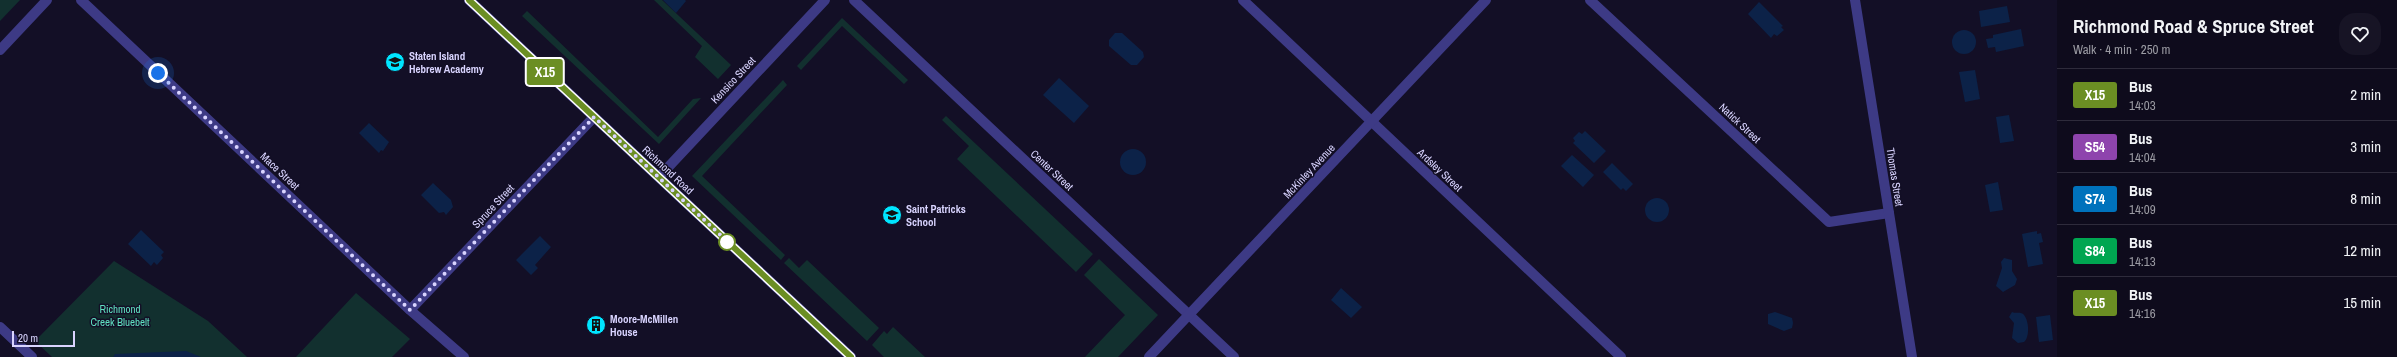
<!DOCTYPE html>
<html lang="en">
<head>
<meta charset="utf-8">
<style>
  body { margin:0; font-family:"Archivo Narrow",sans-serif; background:#171425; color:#f1f3f6; height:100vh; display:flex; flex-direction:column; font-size:15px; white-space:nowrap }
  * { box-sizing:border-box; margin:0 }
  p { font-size:13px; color:#9b9ba3 }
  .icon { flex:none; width:22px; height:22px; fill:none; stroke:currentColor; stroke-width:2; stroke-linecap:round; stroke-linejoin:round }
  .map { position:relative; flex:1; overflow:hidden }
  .drawer { display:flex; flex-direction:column; background:#0e0b1c; width:340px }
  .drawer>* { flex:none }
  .badge { padding:0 8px; border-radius:3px; font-size:14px; line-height:26px }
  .scale { position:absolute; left:12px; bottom:10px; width:63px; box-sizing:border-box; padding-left:4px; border:2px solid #d9d4ff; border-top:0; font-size:11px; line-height:14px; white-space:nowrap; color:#d9d4ff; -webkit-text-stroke:3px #130f26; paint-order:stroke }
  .you { position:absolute; width:20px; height:20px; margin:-10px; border:3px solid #fff; border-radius:50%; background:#1a73e8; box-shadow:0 0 0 6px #1a73e833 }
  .map>.badge { position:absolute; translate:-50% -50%; box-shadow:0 0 0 2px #fff }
  .round { display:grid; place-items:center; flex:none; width:42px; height:42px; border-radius:16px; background:#171425 }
  .headline { display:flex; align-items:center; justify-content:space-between; height:68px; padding:0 16px }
  h1 { font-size:19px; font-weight:700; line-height:30px }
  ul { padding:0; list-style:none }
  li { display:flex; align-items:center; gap:12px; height:52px; padding:0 16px; border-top:1px solid #2e2b3b }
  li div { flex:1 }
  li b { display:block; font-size:15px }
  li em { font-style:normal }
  li .badge { min-width:44px; font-weight:700; text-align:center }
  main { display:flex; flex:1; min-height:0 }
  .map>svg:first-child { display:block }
  .green { fill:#12302f }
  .water { fill:#0c2248 }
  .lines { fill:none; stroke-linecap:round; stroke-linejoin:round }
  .minor { stroke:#3d3a85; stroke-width:10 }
  .tertiary { stroke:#3d3a85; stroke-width:10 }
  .line-casing { stroke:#fff; stroke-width:9 }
  .line { stroke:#6b8e23; stroke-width:6 }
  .walk { stroke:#d9d4ff; stroke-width:4; stroke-dasharray:0 7.2 }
  .stop-dot { fill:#fff; stroke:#6b8e23; stroke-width:2 }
  .labels { text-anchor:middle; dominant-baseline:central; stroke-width:3; stroke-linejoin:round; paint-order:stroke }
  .poi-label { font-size:11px; font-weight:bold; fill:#d9d4ff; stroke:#130f26; text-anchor:start }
  .street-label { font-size:11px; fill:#d9d4ff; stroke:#130f26 }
  .park-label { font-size:11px; fill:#5fe0c0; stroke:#130f26 }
</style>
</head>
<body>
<main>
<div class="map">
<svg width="2057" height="357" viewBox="0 0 2057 357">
  <rect width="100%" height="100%" fill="#130f26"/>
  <g class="green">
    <polygon points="0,0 20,0 0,21"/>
    <polygon points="654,0 662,0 731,65 718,79 695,57 702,46"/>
    <polygon points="527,11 658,137 693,99 701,98 659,144 522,16"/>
    <polygon points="842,18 908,80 904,84 842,26 801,70 797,66"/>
    <polygon points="783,80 787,85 702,176 785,255 781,260 692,176"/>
    <polygon points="946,116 1093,254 1076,272 957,159 969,146 942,120"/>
    <polygon points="789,258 799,268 807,260 879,328 867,341 784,263"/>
    <polygon points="1099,259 1158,315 1118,357 1085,357 1125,315 1084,275"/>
    <polygon points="114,261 208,321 247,357 52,357 35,341"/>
    <polygon points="356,293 410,339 392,357 296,357"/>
    <polygon points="893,327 925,357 884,357 872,345 884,331 887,334"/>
  </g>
  <g class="water">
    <polygon points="663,0 685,0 686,1 676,13"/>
    <polygon points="1759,2 1783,26 1781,27 1784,30 1777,36 1774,34 1771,38 1748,14"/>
    <polygon points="2007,6 2010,22 1981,27 1979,11"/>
    <polygon points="2021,29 2024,46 1996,52 1995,47 1988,48 1986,39 1993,38 1993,35"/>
    <circle cx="1964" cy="42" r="12"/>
    <polygon points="1115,33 1122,33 1143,52 1144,57 1137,65 1131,65 1109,46 1109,40"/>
    <polygon points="1975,70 1980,99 1965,102 1959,72"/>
    <polygon points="1059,78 1089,106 1074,123 1043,95"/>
    <polygon points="2009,115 2014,141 2000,143 1996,117"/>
    <polygon points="369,123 389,142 383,151 381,150 379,153 359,133"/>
    <polygon points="1585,131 1606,151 1594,163 1573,143 1575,141 1573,138 1579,132 1582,134"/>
    <circle cx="1133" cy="162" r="13"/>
    <polygon points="1572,155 1594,175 1583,187 1561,166"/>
    <polygon points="1612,163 1633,184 1626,191 1623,188 1621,190 1603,172"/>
    <polygon points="1998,182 2003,210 1990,212 1985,185"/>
    <polygon points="433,183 451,200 453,207 446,215 444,212 439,213 421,195"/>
    <circle cx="1657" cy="210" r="12"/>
    <polygon points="141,230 164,252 161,255 163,258 157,265 154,262 151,266 128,244"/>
    <polygon points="2037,231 2037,234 2041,233 2043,242 2039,243 2043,264 2028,267 2022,234"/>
    <polygon points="540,236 551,247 535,265 538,268 531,275 516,260"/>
    <polygon points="2004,258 2012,260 2012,271 2017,279 2015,285 2003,292 1996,286 2002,268 2001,262"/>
    <polygon points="1341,288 1362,307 1351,318 1331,300"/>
    <polygon points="1775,312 1792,318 1793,323 1792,328 1784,331 1768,324 1768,314"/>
    <path d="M2012,312C2016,314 2021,311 2024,315C2029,321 2030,337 2024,342L2018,343L2012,338L2014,323L2009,317Z"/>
    <polygon points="2050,315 2053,340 2039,342 2036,317"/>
    <polygon points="186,351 201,357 113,357 115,354"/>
  </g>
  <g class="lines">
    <g class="minor">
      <polyline points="81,0 410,310 464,357"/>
      <polyline points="854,0 1234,357"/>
      <polyline points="1243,0 1621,357"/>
      <polyline points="1590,0 1829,222 1889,213"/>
      <polyline points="1855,0 1912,357"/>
      <polyline points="0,50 47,0"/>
      <polyline points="659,177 825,0"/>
      <polyline points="410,310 594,117"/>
      <polyline points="0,327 32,357"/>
      <polyline points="1149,357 1486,0"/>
    </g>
    <polyline class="tertiary" points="469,0 851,357"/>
  </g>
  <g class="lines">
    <defs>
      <polyline id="line" points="469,0 851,357"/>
    </defs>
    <use href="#line" class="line-casing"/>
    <use href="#line" class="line"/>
    <polyline class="walk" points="158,73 410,310 594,117 730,244 727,242"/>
  </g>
  <defs>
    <symbol id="school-disc" viewBox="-11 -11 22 22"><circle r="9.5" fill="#00e5ff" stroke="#130f26"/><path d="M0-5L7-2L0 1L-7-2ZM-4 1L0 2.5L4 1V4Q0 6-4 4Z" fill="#111"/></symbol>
    <symbol id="building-disc" viewBox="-11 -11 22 22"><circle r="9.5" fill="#00e5ff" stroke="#130f26"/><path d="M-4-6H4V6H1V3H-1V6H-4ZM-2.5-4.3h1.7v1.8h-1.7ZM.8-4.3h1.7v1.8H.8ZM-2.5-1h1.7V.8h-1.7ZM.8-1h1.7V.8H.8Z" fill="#111"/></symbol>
  </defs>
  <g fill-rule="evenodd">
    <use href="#school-disc" x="384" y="51" width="22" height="22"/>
    <use href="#school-disc" x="881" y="204" width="22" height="22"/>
    <use href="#building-disc" x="585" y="314" width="22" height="22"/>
  </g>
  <circle class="stop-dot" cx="727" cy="242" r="8"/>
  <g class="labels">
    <g class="poi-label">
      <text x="409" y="56">Staten Island<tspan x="409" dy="13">Hebrew Academy</tspan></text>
      <text x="906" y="209">Saint Patricks<tspan x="906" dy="13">School</tspan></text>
      <text x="610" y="319">Moore-McMillen<tspan x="610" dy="13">House</tspan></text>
    </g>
    <g class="street-label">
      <text transform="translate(733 80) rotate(-47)">Kensico Street</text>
      <text transform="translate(1740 123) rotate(43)">Natick Street</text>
      <text transform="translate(668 170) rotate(43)">Richmond Road</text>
      <text transform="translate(1052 170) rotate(43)">Center Street</text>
      <text transform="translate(1440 170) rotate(43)">Ardsley Street</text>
      <text transform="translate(280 171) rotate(43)">Mace Street</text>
      <text transform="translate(1309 171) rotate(-47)">McKinley Avenue</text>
      <text transform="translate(1895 177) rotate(81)">Thomas Street</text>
      <text transform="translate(493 206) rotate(-47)">Spruce Street</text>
    </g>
    <g class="park-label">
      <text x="120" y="309">Richmond<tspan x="120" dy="13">Creek Bluebelt</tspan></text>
    </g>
  </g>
</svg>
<div class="scale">20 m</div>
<div class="you" style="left:158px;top:73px"></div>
<b class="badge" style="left:545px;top:72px;background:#6b8e23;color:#fff">X15</b>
</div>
<section class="drawer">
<div class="headline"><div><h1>Richmond Road &amp; Spruce Street</h1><p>Walk · 4 min · 250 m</p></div><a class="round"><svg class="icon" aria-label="heart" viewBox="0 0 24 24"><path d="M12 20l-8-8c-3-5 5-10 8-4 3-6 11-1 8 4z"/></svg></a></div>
<ul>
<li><span class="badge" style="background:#6b8e23;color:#fff">X15</span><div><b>Bus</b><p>14:03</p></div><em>2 min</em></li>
<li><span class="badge" style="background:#8e44ad;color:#fff">S54</span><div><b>Bus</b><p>14:04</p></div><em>3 min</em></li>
<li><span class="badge" style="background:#0072bc;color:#fff">S74</span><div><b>Bus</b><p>14:09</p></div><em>8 min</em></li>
<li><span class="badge" style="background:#00a651;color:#fff">S84</span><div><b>Bus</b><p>14:13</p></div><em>12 min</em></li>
<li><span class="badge" style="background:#6b8e23;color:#fff">X15</span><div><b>Bus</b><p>14:16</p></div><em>15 min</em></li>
</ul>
</section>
</main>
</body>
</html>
